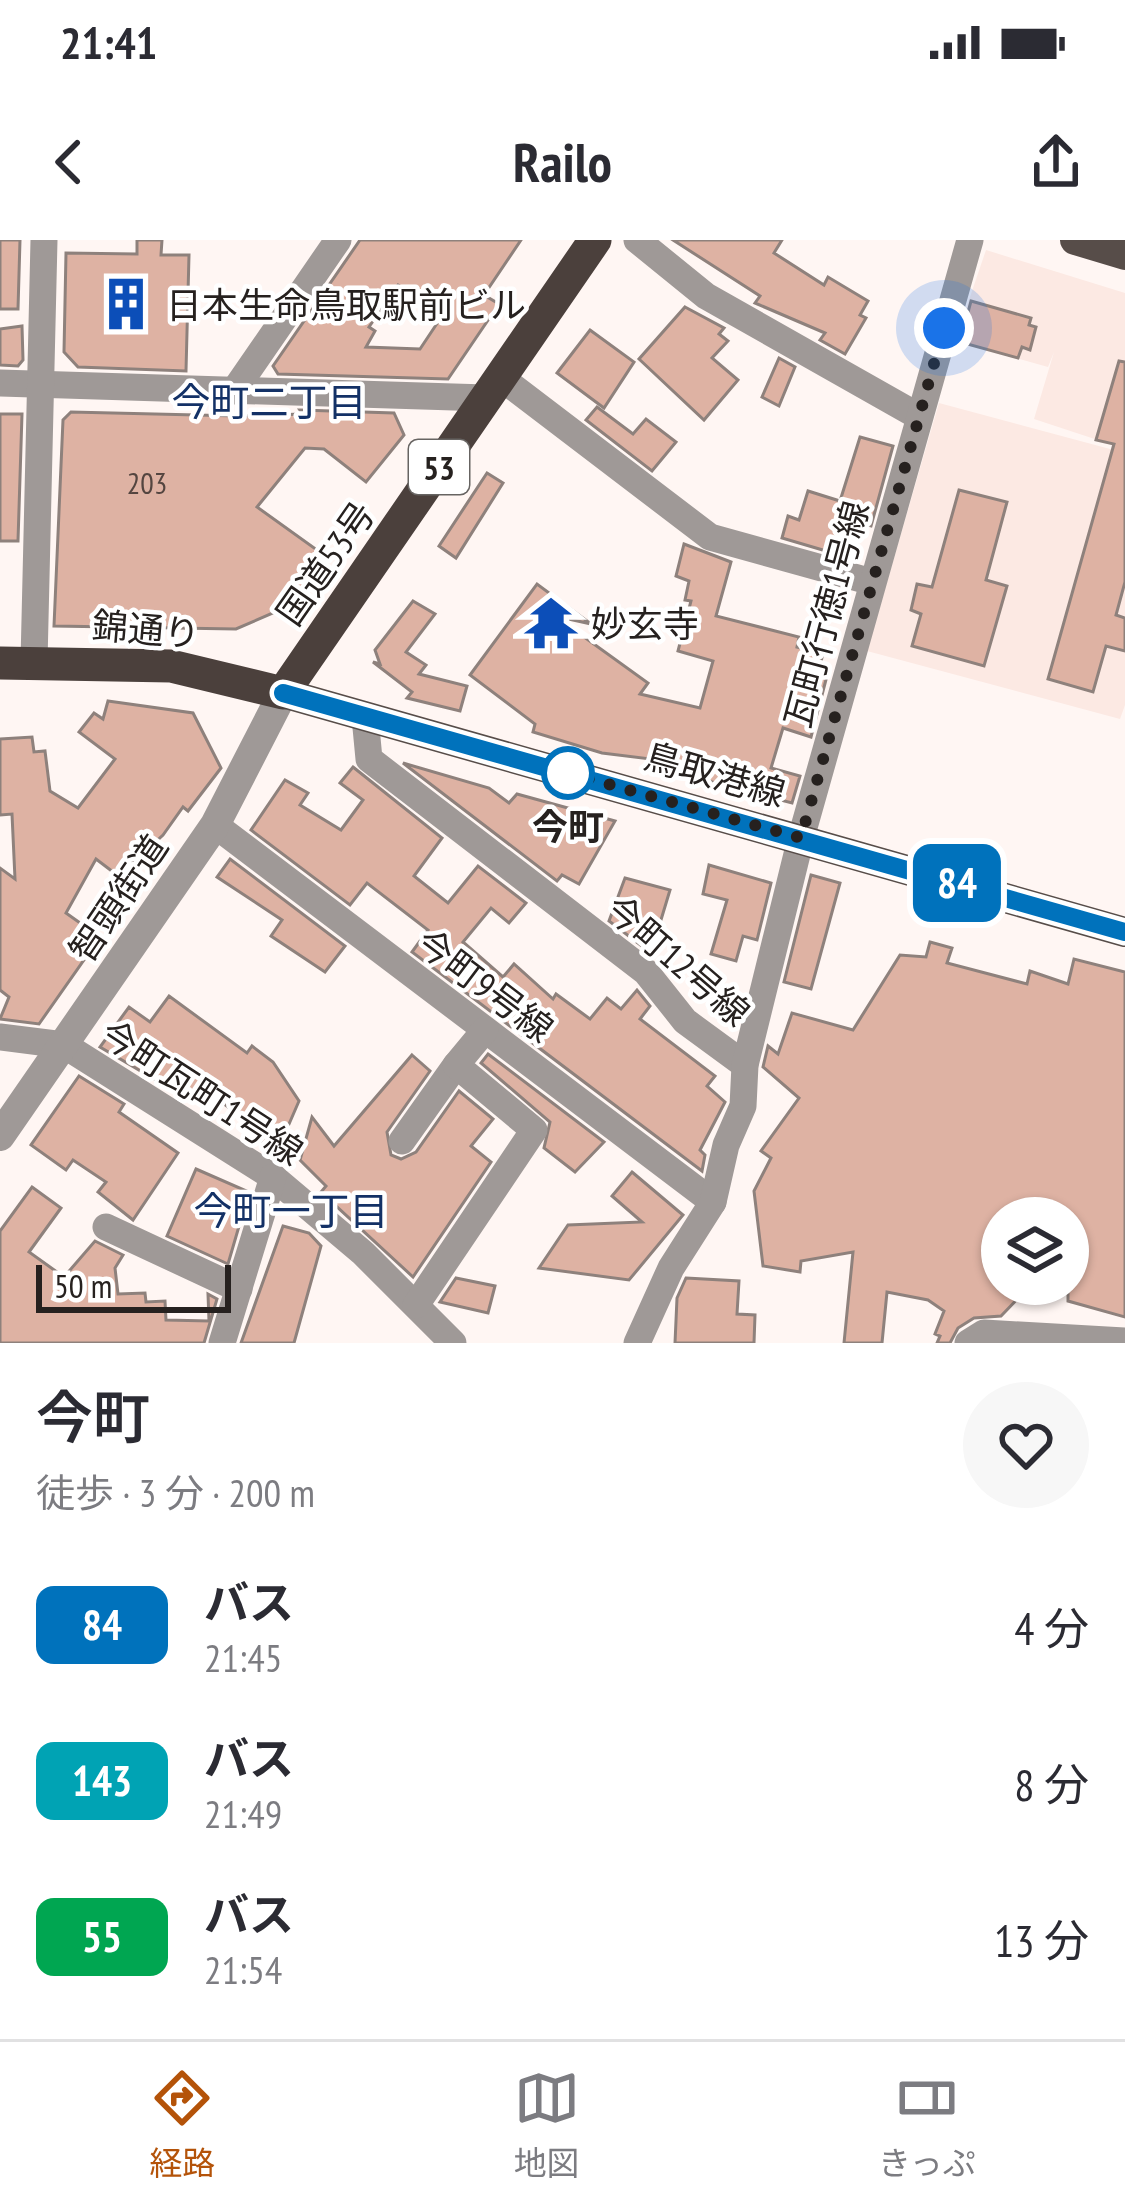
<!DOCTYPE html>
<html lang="ja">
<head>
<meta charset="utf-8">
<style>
  body { margin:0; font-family:"PT Sans Narrow","Noto Sans JP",sans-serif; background:#f7f7f7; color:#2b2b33; height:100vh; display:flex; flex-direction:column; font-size:45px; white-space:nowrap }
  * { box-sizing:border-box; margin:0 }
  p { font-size:39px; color:#7c7c81 }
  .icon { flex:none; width:66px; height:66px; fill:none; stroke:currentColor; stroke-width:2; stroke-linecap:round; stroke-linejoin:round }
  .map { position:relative; height:1103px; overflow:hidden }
  .details { display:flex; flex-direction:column; background:#fff; flex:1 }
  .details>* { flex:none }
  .badge { padding:0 24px; border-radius:18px; font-size:42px; line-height:78px }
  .controls { position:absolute; left:981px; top:957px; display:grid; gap:24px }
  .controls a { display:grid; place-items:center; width:108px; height:108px; border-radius:50%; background:#fff; box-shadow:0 3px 9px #0004; font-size:60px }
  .scale { position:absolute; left:36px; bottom:30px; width:195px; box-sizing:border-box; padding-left:12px; border:6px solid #26211f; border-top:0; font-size:33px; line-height:42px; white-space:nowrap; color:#26211f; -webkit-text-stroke:9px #fff; paint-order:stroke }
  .you { position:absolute; width:60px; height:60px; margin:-30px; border:9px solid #fff; border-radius:50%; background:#1a73e8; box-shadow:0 0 0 18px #1a73e833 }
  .map>.badge { position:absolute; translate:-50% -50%; box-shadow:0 0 0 6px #fff }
  .round { display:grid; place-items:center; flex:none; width:126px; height:126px; border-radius:63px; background:#f7f7f7 }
  .overview { display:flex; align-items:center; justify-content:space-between; height:204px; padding:0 36px }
  h1 { font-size:57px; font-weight:600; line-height:90px }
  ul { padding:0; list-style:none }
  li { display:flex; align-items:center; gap:36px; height:156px; padding:0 36px }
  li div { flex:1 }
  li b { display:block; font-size:45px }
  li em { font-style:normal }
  li .badge { min-width:132px; font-weight:700; text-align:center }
  .status { display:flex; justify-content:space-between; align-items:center; height:84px; padding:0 60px; background:#fff; direction:ltr }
  .status svg { height:33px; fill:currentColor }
  header { display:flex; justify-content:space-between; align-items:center; height:156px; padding:0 36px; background:#fff; font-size:54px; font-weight:600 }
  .dock { display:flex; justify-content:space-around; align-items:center; height:168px; border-top:3px solid #e1e1e2; background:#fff; font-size:33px; color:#7c7c81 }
  .dock a { display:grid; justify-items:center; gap:6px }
  .dock .active { color:#b45309 }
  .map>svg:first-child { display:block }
  .built { fill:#fce9e3 }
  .building { fill:#deb2a3; stroke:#8e817c; stroke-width:3; fill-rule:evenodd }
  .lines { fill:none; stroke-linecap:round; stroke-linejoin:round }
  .minor { stroke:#9f9997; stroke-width:27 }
  .tertiary { stroke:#9f9997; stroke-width:30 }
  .primary { stroke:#574d49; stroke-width:30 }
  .trunk { stroke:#4b403c; stroke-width:33 }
  .line-casing { stroke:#fff; stroke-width:27 }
  .line { stroke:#0072bc; stroke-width:18 }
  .walk { stroke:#26211f; stroke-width:12; stroke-dasharray:0 21.6 }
  .stop-dot { fill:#fff; stroke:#0072bc; stroke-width:6 }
  .labels { text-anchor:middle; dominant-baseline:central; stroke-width:9; stroke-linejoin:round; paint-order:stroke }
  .number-label { font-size:30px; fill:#544540 }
  .shield { fill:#fff; stroke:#676462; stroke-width:3 }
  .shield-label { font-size:33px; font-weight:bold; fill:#26211f }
  .poi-label { font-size:36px; fill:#26211f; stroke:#fff; text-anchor:start }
  .street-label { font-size:36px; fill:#26211f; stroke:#fff }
  .stop-label { font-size:36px; font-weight:bold; fill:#26211f; stroke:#fff }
  .neighbourhood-label { font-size:39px; fill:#133166; stroke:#fff }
</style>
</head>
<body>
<div class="status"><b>21:41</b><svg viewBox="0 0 49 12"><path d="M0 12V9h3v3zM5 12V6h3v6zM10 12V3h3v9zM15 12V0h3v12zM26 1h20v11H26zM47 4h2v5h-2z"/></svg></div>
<header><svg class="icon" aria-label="back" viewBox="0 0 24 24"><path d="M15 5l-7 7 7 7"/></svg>Railo<svg class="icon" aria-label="share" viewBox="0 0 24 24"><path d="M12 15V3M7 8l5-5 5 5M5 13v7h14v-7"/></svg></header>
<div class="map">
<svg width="1125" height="1103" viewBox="0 0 1125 1103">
  <rect width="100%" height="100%" fill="#fff6f3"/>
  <g class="built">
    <polygon points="986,10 1125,53 1125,209 1034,179 1054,112 1048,127 955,101"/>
    <polygon points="939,163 1125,213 1125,465 1120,479 867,411"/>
  </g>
  <g class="building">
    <polygon points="0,0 20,0 18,69 0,69"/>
    <polygon points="137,0 162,0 161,15 189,15 186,131 78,127 64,112 66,13 137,14"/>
    <path d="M360,0H521L484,55L499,64L448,139L278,134L273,126ZM398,45L442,76L420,109L366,107L375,91L369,87Z"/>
    <polygon points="673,0 782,0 774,13 824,45 828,37 868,61 860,75 866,78 845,114 820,100 825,93 755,63 760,56"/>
    <polygon points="971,61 1031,78 1029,85 1036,87 1030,110 1022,107 1018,118 960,102"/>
    <polygon points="685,67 724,88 719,94 728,101 712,118 738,140 704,180 639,119"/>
    <polygon points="22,86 23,120 18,126 0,125 0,89"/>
    <polygon points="590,90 634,122 604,168 557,133"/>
    <polygon points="779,118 795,127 779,166 762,157"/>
    <polygon points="1119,121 1125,122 1125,342 1116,375 1125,378 1125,411 1106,406 1093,452 1048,439 1114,204 1096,200"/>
    <polygon points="597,167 633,194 646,179 676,202 652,231 586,180"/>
    <polygon points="300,170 394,173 404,195 366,242 324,209 305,208 257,267 324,315 289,366 236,389 54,386 63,180 71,172 239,176 303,174"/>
    <polygon points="0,174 22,174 18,301 0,301"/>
    <polygon points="860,197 893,206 871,286 842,278 833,313 782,298 788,276 799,280 808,251 840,261"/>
    <polygon points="487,233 503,243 456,318 439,306"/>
    <polygon points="959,250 1007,262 986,340 1007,346 984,426 912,406 921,374 911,370 917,344 932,347"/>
    <polygon points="684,304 731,322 716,376 799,397 797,407 823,413 819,431 828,432 811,497 783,488 771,528 800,536 792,563 678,533 679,527 658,521 660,514 654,512 650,519 602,513 533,492 535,484 470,435 537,344 591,384 555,376 648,443 640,454 700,468 713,421 678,411 691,361 685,360 689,341 676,336"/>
    <polygon points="413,361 435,374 406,412 426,425 419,434 467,446 460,471 407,458 412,452 373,422 380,424 375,410"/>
    <polygon points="108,461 193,473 221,528 188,571 183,567 163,595 148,609 144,606 121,638 96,619 66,673 100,697 39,784 0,779 9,757 0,750 0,628 15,639 12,574 0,575 0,499 32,497 34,512 45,511 50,551 78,568 115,519 79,492 94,473 103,479"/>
    <polygon points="403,523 489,548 509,563 517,554 615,581 579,644 562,635 557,641"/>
    <polygon points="353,527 442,598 414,636 448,663 478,626 526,663 509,683 491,668 463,702 503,737 514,724 553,759 556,754 590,779 607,758 621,769 637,750 650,766 640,779 715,836 707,846 725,862 700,910 705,915 702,931 412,712 428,690 367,643 350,665 251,590 285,540 308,553 300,565 341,590 363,560 340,543"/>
    <polygon points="230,619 345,706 325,732 271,696 282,680 217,637"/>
    <polygon points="709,625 771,643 757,700 743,696 736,721 711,714 727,660 703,654"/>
    <polygon points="811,635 840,643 811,749 784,742"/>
    <polygon points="625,638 670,650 651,713 609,681"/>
    <polygon points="930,702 952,708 947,723 1027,744 1030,731 1068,744 1074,719 1125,732 1125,1077 1068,1061 1068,978 1002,978 1002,1044 1032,1044 1001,1076 974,1078 958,1088 950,1103 937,1103 940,1096 935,1094 944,1071 928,1060 887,1052 882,1103 844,1103 853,1012 801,1021 800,1032 763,1026 754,951 771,918 761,911 799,858 763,827 768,806 778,814 792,773 853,790 900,715 926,717"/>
    <polygon points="169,756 247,813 252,806 273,822 299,861 276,914 244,886 247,882 199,844 188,859 100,807 129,767 150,782"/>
    <polygon points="488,814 604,902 575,932 544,908 550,882 481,823"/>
    <polygon points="412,815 430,831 387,892 391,915 401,919 416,912 459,851 493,879 471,906 491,922 413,1037 321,952 326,946 300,920 312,877 334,906"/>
    <polygon points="79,836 124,864 119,872 178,913 133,980 98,952 106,942 73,920 66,930 31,905"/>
    <polygon points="196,929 249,952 228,1024 167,996"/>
    <polygon points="632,932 683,975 629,1040 539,1028 568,985 642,982 612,956"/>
    <polygon points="32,947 61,968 29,1012 64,1037 95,1001 123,1015 115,1028 118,1054 145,1053 146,1062 165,1061 166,1080 209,1081 208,1054 217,1059 204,1103 0,1103 0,991"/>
    <polygon points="283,986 309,993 321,1006 294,1103 241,1103"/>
    <polygon points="456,1038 495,1046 488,1073 440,1062"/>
    <polygon points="686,1038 739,1041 737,1074 755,1075 754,1103 675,1103 677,1058"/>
  </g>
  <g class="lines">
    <g class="minor">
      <polyline points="637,0 706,56 918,176"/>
      <polyline points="500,137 710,297 872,342"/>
      <polyline points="0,143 486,158"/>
      <polyline points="234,151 338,0"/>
      <polyline points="34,422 44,0"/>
      <polyline points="365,477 369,519 646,732 685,781 745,825"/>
      <polyline points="215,585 713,962"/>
      <polyline points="0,797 64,805 273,937 363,1013 453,1103"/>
      <polyline points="402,901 456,825"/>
      <polyline points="106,987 239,1049"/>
      <polyline points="416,1065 534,890 456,825 485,790"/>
      <polyline points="222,1103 273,937"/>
      <polyline points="637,1103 671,1028 713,962 726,905 743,866 745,825 801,598 970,0"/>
      <polyline points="968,1103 984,1093 1125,1101"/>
    </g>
    <polyline class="tertiary" points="0,896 215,585 283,453"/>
    <g class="primary">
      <polyline points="1075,0 1125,15"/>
      <polyline points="283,453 1125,692"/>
    </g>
    <polyline class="trunk" points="0,423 171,426 283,453 595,0"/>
  </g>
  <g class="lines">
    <defs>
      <polyline id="line" points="283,453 1125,692"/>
    </defs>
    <use href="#line" class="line-casing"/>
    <use href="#line" class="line"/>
    <polyline class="walk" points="568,533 801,598 944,88"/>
  </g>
  <defs>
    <symbol id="building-bare" viewBox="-9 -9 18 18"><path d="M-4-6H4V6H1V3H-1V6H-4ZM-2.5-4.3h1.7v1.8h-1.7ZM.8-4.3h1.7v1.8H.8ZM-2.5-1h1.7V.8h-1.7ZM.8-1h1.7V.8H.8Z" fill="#0c4eb8" stroke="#fff" stroke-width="2.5" paint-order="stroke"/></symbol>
    <symbol id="temple-bare" viewBox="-9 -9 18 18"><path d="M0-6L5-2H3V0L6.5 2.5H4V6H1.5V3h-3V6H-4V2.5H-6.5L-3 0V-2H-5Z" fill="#0c4eb8" stroke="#fff" stroke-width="2.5" paint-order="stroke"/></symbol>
  </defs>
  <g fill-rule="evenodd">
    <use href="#building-bare" x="88" y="26" width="76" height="76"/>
    <use href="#temple-bare" x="513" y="345" width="76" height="76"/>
  </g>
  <circle class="stop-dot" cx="568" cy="533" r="24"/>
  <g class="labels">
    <g class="number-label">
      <text x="147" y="242">203</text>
    </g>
    <rect class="shield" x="409" y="200" width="60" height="54" rx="9"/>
    <g class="shield-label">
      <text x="439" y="227">53</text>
    </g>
    <g class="poi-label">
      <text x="166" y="64">日本生命鳥取駅前ビル</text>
      <text x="591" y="383">妙玄寺</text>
    </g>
    <g class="street-label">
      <text transform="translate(325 323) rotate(-55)">国道53号</text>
      <text transform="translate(826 374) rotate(-75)">瓦町行徳1号線</text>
      <text transform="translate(146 389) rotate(5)">錦通り</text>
      <text transform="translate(715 534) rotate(16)">鳥取港線</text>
      <text transform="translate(118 658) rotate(-56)">智頭街道</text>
      <text transform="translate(678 720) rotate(41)">今町12号線</text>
      <text transform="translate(485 745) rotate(37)">今町9号線</text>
      <text transform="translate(202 852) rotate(33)">今町瓦町1号線</text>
    </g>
    <g class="stop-label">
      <text x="568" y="586">今町</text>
    </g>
    <g class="neighbourhood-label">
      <text x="269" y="161">今町二丁目</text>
      <text x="291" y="970">今町一丁目</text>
    </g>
  </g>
</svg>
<div class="controls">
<a><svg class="icon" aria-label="layers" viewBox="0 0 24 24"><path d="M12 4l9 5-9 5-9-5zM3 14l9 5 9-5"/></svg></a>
</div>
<div class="scale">50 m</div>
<div class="you" style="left:944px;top:88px"></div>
<b class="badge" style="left:957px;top:643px;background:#0072bc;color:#fff">84</b>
</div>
<section class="details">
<div class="overview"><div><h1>今町</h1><p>徒歩 · 3 分 · 200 m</p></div><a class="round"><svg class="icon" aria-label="heart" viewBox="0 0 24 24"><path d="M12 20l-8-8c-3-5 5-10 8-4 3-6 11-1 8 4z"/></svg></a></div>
<ul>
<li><span class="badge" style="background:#0072bc;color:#fff">84</span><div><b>バス</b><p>21:45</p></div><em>4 分</em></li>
<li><span class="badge" style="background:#00a3b4;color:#fff">143</span><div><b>バス</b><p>21:49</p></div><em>8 分</em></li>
<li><span class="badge" style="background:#00a651;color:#fff">55</span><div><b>バス</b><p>21:54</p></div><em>13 分</em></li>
</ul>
</section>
<nav class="dock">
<a class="active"><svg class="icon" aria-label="directions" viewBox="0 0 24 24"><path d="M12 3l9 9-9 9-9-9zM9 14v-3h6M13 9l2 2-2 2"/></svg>経路</a>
<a><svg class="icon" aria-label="map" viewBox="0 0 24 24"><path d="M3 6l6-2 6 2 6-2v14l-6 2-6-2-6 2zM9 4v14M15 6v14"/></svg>地図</a>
<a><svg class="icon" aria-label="tickets" viewBox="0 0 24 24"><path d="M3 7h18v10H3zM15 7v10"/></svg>きっぷ</a>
</nav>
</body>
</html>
